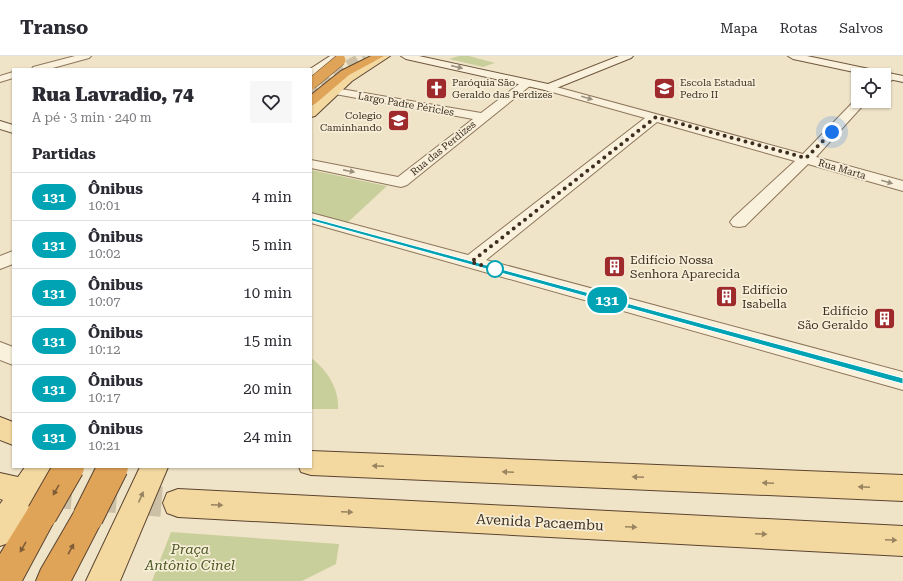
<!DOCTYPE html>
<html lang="pt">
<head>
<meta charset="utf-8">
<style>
  body { margin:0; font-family:"Roboto Serif",serif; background:#f7f7f7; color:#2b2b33; height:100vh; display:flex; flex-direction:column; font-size:15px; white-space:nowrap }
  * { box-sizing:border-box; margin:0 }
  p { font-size:13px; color:#7c7c81 }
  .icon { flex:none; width:22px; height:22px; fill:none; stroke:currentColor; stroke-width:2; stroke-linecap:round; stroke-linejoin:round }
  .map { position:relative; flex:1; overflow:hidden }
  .details { position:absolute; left:12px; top:12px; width:300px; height:400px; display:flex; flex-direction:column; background:#fff; border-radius:0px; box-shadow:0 1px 3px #0004 }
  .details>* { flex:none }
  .badge { padding:0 8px; border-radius:13px; font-size:14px; line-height:26px }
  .tools { position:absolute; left:851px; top:12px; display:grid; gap:8px }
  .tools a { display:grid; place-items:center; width:40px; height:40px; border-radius:0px; background:#fff; box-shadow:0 1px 3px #0004; font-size:20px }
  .you { position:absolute; width:20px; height:20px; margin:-10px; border:3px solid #fff; border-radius:50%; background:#1a73e8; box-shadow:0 0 0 6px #1a73e833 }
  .map>.badge { position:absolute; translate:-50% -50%; box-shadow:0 0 0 2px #fff }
  h2 { padding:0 20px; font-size:15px; line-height:36px }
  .round { display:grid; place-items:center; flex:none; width:42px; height:42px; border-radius:0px; background:#f7f7f7 }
  .overview { display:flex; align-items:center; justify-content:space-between; height:68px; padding:0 20px }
  h1 { font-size:19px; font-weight:800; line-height:30px }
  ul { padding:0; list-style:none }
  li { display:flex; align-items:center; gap:12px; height:48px; padding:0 20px; border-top:1px solid #e1e1e2 }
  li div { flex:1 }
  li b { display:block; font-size:15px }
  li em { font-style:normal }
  li .badge { min-width:44px; font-weight:700; text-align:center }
  header { display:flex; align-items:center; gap:24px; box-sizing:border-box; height:56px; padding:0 20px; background:#fff; border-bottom:1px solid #e1e1e2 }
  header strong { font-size:19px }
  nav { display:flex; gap:22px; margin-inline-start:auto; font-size:14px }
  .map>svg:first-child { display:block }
  .green { fill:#c9cf9b }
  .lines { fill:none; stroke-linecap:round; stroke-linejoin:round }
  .primary-tunnel-far1 { stroke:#ccc0a6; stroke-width:11; stroke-dasharray:11 5.5; stroke-linecap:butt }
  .primary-tunnel { stroke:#ccc0a6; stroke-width:30; stroke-dasharray:30 15; stroke-linecap:butt }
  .street-casing { stroke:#8d765c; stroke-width:2 }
  .secondary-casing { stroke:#6f573f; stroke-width:2 }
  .primary-casing { stroke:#5b4430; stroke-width:2 }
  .highway-casing { stroke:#5b4430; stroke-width:2 }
  .street { fill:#faf1dc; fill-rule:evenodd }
  .secondary { fill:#faf1dc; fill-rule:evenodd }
  .primary { fill:#f3d9a0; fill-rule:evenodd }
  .highway { fill:#e0a458; fill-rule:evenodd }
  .highway-bridge-far1-casing { stroke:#5b4430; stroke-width:12; stroke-linecap:butt }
  .highway-bridge-casing { stroke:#5b4430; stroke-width:32; stroke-linecap:butt }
  .highway-bridge-far1 { stroke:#e0a458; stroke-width:11 }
  .highway-bridge { stroke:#e0a458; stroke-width:30 }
  .oneway { fill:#9c907e }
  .oneway2 { fill:#988460 }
  .oneway3 { fill:#7e5d36 }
  .line { fill:#00a3b4; stroke:#fff }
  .walk { stroke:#3d2e20; stroke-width:4; stroke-dasharray:0 7.2 }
  .stop-dot { fill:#fff; stroke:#00a3b4; stroke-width:2 }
  .labels { text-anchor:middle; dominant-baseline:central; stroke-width:3.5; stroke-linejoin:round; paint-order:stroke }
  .far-poi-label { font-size:10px; fill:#3d2e20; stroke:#f7eed8; text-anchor:start }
  .far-street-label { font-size:10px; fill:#3d2e20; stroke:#f7eed8 }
  .poi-label { font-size:12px; fill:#3d2e20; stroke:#f7eed8; text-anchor:start }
  .near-street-label { font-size:14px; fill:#3d2e20; stroke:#f7eed8 }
  .near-park-label { font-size:14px; font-style:italic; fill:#4d5a26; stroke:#f7eed8 }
</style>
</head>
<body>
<header>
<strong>Transo</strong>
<nav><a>Mapa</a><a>Rotas</a><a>Salvos</a></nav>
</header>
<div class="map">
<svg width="903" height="525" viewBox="0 0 903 525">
  <rect width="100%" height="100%" fill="#f0e4c8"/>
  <g class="green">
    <polygon points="459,0 469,0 495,7 483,11 449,3"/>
    <polygon points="311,114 387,130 346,168 311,160"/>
    <path d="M311,302C327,314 339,332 338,353H311Z"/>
    <polygon points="171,476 339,488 336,508 302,525 152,525"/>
  </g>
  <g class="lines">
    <polyline class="primary-tunnel-far1" points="311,42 342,13 365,0"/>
    <polyline class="primary-tunnel" points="42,436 178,447"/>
    <defs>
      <g id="street">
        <polygon points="75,0 91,0 89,2 49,13 32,13 33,11"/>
        <polygon points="13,16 13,22 0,26 0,20"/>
        <polygon points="890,18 895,21 888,28 884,29 884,21"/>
        <polygon points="527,24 531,25 532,27 531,29 407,129 401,131 311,112 311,104 398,121 473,63 335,38 331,37 329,35 331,33 335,32 481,57 523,25"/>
        <polygon points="549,29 803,98 857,42 858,45 867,45 816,101 903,125 903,135 808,108 745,170 739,171 733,170 730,166 733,162 795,105 657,66 486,204 903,316 903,334 311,167 311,157 468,199 645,62 545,34 543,32"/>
        <polygon points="13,195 13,208 0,213 0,200"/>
        <polygon points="0,286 13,291 13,309 0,304"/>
      </g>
      <g id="secondary">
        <polygon points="330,0 342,0 315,19 311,20 310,13"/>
        <polygon points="401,0 419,0 548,28 619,0 633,0 631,2 549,35 406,3"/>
        <polygon points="788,0 807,0 903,20 903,26 884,22 884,19 868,19 793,3"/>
        <polygon points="0,65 13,69 13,77 0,73"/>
      </g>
      <g id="primary">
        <polygon points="378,0 390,0 352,25 315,60 311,61 311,50 344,21"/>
        <polygon points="0,361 13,366 13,389 0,384"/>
        <polygon points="311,395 903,419 903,445 311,419 301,416 299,411 311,411"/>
        <polygon points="25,411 55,411 11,486 0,490 0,448 3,444 0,443 0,417 18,421"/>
        <polygon points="140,411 168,411 120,525 86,525"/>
        <polygon points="178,433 903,470 903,500 178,461 167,457 163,447 167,437"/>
      </g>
      <g id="highway">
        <polygon points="371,0 384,0 349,19 315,48 311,49 311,39 341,15"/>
        <polygon points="42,444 53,448 58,458 22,525 0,525 0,498 31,448"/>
        <polygon points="88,447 99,451 104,461 71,525 36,525 41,513 77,451"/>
      </g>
    </defs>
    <use href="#street" class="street-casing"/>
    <use href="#secondary" class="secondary-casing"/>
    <use href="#primary" class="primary-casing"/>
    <use href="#highway" class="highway-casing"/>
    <use href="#street" class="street"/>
    <use href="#secondary" class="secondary"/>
    <use href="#primary" class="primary"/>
    <use href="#highway" class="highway"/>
    <defs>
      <polyline id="highway-bridge-far1" points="311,28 340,4"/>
      <g id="highway-bridge">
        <polyline points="42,458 69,411"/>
        <polyline points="88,461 113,411"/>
      </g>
    </defs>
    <use href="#highway-bridge-far1" class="highway-bridge-far1-casing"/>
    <use href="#highway-bridge" class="highway-bridge-casing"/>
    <use href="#highway-bridge-far1" class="highway-bridge-far1"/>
    <use href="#highway-bridge" class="highway-bridge"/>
  </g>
  <defs><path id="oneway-solid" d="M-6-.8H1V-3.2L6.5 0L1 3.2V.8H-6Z"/></defs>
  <g class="oneway">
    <use href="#oneway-solid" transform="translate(457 11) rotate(13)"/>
    <use href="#oneway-solid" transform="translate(587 42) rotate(16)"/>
    <use href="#oneway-solid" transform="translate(349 115) rotate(11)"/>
    <use href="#oneway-solid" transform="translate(887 126) rotate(16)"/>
  </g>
  <g class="oneway2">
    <use href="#oneway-solid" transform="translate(378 410) rotate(-178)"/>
    <use href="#oneway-solid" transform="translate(508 416) rotate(-178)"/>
    <use href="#oneway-solid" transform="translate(638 421) rotate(-178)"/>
    <use href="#oneway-solid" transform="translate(768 427) rotate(-178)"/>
    <use href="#oneway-solid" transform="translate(864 431) rotate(-178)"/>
    <use href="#oneway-solid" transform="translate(141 441) rotate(-66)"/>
    <use href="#oneway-solid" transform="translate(217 449) rotate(3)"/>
    <use href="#oneway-solid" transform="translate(347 456) rotate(3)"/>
    <use href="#oneway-solid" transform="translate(631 471) rotate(3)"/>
    <use href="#oneway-solid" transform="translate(761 478) rotate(3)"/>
    <use href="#oneway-solid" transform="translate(891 484) rotate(3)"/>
  </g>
  <g class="oneway3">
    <use href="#oneway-solid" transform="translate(56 434) rotate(120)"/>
    <use href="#oneway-solid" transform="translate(23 491) rotate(120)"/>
    <use href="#oneway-solid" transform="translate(71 493) rotate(-61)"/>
  </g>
  <polygon class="line" points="309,161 903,322 903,328 309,164"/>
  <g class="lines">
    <polyline class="walk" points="495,213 471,206 656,61 806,102 832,76"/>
  </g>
  <defs>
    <symbol id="church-square" viewBox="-11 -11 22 22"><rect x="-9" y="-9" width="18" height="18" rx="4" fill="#9e2a2b" stroke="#f7eed8"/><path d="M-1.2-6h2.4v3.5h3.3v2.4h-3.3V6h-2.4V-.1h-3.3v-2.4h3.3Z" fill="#fff"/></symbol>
    <symbol id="school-square" viewBox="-11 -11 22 22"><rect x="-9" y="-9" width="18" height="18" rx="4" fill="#9e2a2b" stroke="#f7eed8"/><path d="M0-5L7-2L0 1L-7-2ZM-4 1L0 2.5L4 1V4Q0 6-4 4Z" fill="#fff"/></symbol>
    <symbol id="building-square" viewBox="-11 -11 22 22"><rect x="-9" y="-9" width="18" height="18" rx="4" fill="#9e2a2b" stroke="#f7eed8"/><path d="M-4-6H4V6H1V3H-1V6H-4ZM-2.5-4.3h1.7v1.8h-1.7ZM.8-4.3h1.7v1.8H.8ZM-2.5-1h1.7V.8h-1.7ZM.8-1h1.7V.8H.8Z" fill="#fff"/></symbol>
  </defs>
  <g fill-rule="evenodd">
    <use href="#church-square" x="424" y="20" width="25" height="25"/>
    <use href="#school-square" x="652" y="20" width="25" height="25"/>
    <use href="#school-square" x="386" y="52" width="25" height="25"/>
    <use href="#building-square" x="602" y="198" width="25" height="25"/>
    <use href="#building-square" x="714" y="228" width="25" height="25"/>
    <use href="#building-square" x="872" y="250" width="25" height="25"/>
  </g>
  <circle class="stop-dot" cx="495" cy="213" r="8"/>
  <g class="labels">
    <g class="far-poi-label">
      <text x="452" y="26">Paróquia São<tspan x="452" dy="12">Geraldo das Perdizes</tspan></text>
      <text x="680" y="26">Escola Estadual<tspan x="680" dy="12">Pedro II</tspan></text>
      <text x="382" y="59" text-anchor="end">Colegio<tspan x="382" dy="12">Caminhando</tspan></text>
    </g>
    <g class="far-street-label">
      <text transform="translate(406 48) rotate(10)">Largo Padre Péricles</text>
      <text transform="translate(443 92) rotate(-39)">Rua das Perdizes</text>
      <text transform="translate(842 113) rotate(16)">Rua Marta</text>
    </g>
    <g class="poi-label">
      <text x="630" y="204">Edifício Nossa<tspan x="630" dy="14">Senhora Aparecida</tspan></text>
      <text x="742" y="234">Edifício<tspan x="742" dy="14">Isabella</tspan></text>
      <text x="868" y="255" text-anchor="end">Edifício<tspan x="868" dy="14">São Geraldo</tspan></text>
    </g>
    <g class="near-street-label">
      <text transform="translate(540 466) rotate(3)">Avenida Pacaembu</text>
    </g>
    <g class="near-park-label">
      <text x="190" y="493">Praça<tspan x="190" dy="16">Antônio Cinel</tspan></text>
    </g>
  </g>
</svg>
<div class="tools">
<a><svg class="icon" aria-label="locate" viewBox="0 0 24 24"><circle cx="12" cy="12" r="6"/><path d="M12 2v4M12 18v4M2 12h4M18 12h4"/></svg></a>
</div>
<div class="you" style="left:832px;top:76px"></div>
<b class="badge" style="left:607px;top:244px;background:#00a3b4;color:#fff">131</b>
<section class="details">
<div class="overview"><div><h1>Rua Lavradio, 74</h1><p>A pé · 3 min · 240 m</p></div><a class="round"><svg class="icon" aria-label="heart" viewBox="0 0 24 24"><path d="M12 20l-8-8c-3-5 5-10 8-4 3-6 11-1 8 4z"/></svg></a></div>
<h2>Partidas</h2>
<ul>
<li><span class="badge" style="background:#00a3b4;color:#fff">131</span><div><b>Ônibus</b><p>10:01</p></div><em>4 min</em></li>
<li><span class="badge" style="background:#00a3b4;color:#fff">131</span><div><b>Ônibus</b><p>10:02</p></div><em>5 min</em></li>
<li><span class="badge" style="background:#00a3b4;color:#fff">131</span><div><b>Ônibus</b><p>10:07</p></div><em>10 min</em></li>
<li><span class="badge" style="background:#00a3b4;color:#fff">131</span><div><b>Ônibus</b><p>10:12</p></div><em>15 min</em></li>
<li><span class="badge" style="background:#00a3b4;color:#fff">131</span><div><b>Ônibus</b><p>10:17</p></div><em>20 min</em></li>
<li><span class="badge" style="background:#00a3b4;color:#fff">131</span><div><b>Ônibus</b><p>10:21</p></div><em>24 min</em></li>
</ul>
</section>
</div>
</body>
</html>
